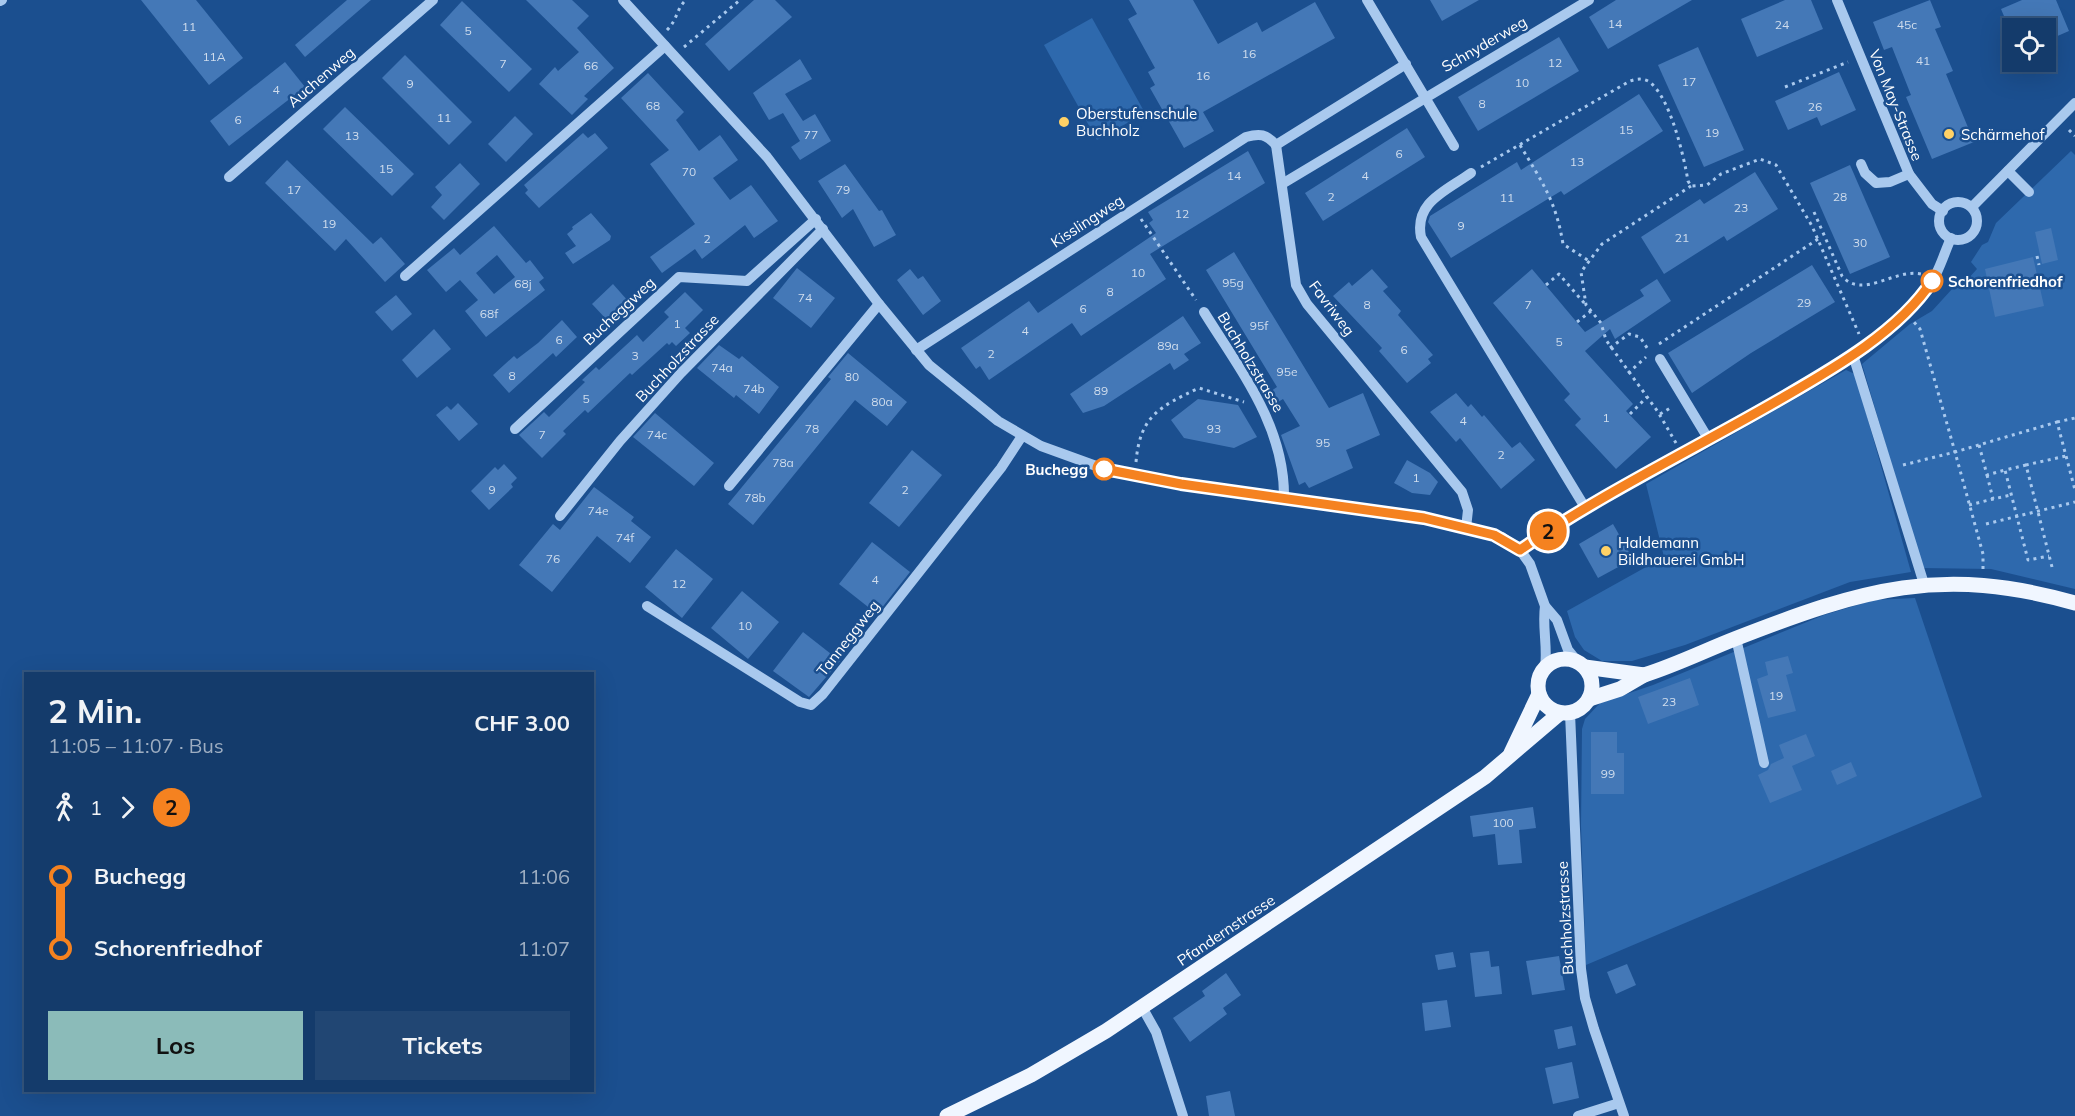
<!DOCTYPE html>
<html lang="de">
<head>
<meta charset="utf-8">
<style>
  body { margin:0; font-family:Mulish,sans-serif; background:#214673; color:#f1f3f6; height:100vh; display:flex; flex-direction:column; font-size:22px; white-space:nowrap }
  * { box-sizing:border-box; margin:0 }
  p { font-size:20px; color:#9dadc1 }
  .icon { flex:none; width:33px; height:33px; fill:none; stroke:currentColor; stroke-width:2; stroke-linecap:round; stroke-linejoin:round }
  .map { position:relative; flex:1; overflow:hidden }
  .panel { position:absolute; left:24px; top:672px; width:570px; height:420px; display:flex; flex-direction:column; background:#143b6b; border-radius:0px; box-shadow:0 6px 24px #0002,0 0 0 2px #33557e }
  .panel>* { flex:none }
  .badge { padding:0 12px; border-radius:20px; font-size:21px; line-height:39px }
  .controls { position:absolute; left:2002px; top:18px; display:grid; gap:12px }
  .controls a { display:grid; place-items:center; width:54px; height:54px; border-radius:0px; background:#143b6b; box-shadow:0 6px 24px #0002,0 0 0 2px #33557e; font-size:30px }
  .map>.badge { position:absolute; translate:-50% -50%; box-shadow:0 0 0 3px #fff }
  .legs { display:flex; align-items:center; gap:9px; height:66px; padding:0 24px; font-size:20px }
  .legs p { margin-inline-start:auto }
  .headline { display:flex; align-items:center; justify-content:space-between; height:102px; padding:0 24px }
  h1 { font-size:33px; font-weight:700; line-height:45px }
  .cta { display:flex; gap:12px; margin-top:auto; padding:12px 24px }
  .cta a { flex:1; height:69px; border-radius:0px; background:#8bbbb9; color:#111; font-size:24px; font-weight:700; line-height:69px; text-align:center }
  .cta a+a { background:#214673; color:#f1f3f6 }
  ul { padding:0 24px; list-style:none }
  li { display:flex; align-items:center; gap:21px; height:72px; font-size:22px }
  li i { display:grid; place-items:center; width:9px; height:100%; margin:0 8px; background:currentColor }
  li i::after { content:''; width:15px; height:15px; margin:-8px; border:4px solid; border-radius:50%; background:#143b6b }
  li p { margin-inline-start:auto }
  li:first-child i { background:linear-gradient(#0000 50%,currentColor 0) }
  li:last-child i { background:linear-gradient(currentColor 50%,#0000 0) }
  .map>svg:first-child { display:block }
  .green { fill:#2e69ad }
  .building { fill:#4478b7; fill-rule:evenodd }
  .lines { fill:none; stroke-linecap:round; stroke-linejoin:round }
  .path { stroke:#a9c9ee; stroke-width:3; stroke-dasharray:3 4.5; stroke-linecap:butt }
  .minor { stroke:#a9c9ee; stroke-width:10 }
  .major { stroke:#f0f6ff; stroke-width:15 }
  .line-1-casing { stroke:#fff; stroke-width:14 }
  .line-1 { stroke:#f58220; stroke-width:9 }
  .poi-dot { fill:#ffd166; stroke:#1b4f8f; stroke-width:2 }
  .stop-1-dot { fill:#fff; stroke:#f58220; stroke-width:3 }
  .labels { text-anchor:middle; dominant-baseline:central; stroke-width:5; stroke-linejoin:round; paint-order:stroke }
  .number-label { font-size:12px; fill:#d0dded }
  .street-label { font-size:15px; fill:#fff; stroke:#1b4f8f }
  .poi-label { font-size:15px; fill:#fff; stroke:#1b4f8f; text-anchor:start }
  .stop-label { font-size:15px; font-weight:bold; fill:#fff; stroke:#1b4f8f; text-anchor:start }
</style>
</head>
<body>
<div class="map">
<svg width="2075" height="1116" viewBox="0 0 2075 1116">
  <rect width="100%" height="100%" fill="#1b4f8f"/>
  <g class="green">
    <polygon points="1092,18 1145,113 1097,140 1044,45"/>
    <polygon points="2071,151 2075,155 2075,589 1991,569 1922,568 1862,364 1910,324 1932,311 1963,277 1967,280 1977,269 1971,262 1982,245 1988,242 1996,223"/>
    <polygon points="1846,370 1855,374 1911,572 1850,582 1685,645 1632,661 1602,661 1584,650 1575,637 1567,611 1664,557 1646,484"/>
    <polygon points="1915,598 1982,797 1586,965 1581,826 1582,729 1585,719 1600,703 1653,685 1824,615 1874,600"/>
  </g>
  <g class="building">
    <polygon points="141,0 196,0 243,58 209,85"/>
    <polygon points="347,0 371,0 305,57 295,45"/>
    <polygon points="526,0 572,0 589,16 577,28 614,68 584,96 588,99 572,115 539,84 555,67 558,71 579,52"/>
    <polygon points="754,0 775,0 792,17 729,71 705,44"/>
    <polygon points="1129,0 1193,0 1218,44 1257,22 1262,32 1315,2 1335,38 1203,112 1214,131 1184,148 1150,88 1155,85 1148,72 1155,68 1128,19 1137,14"/>
    <polygon points="1430,0 1479,0 1442,21"/>
    <polygon points="1616,0 1692,0 1608,49 1589,17"/>
    <polygon points="1785,0 1811,0 1823,29 1757,57 1741,19"/>
    <polygon points="1930,0 1941,27 1935,29 1953,71 1946,74 1974,142 1932,159 1906,97 1911,95 1892,47 1884,50 1873,22"/>
    <polygon points="2022,0 2056,0 2069,31 2046,41 2046,28 2009,28 2001,9"/>
    <polygon points="462,1 532,69 509,92 440,25"/>
    <polygon points="1559,37 1579,71 1478,131 1458,97"/>
    <polygon points="1698,47 1744,150 1704,167 1658,65"/>
    <polygon points="405,55 472,122 449,145 382,78"/>
    <polygon points="800,59 812,79 785,94 803,121 815,114 831,141 800,160 791,147 800,141 783,113 769,120 753,93"/>
    <polygon points="285,62 305,87 229,146 210,121"/>
    <polygon points="1839,72 1856,110 1821,126 1817,117 1788,130 1775,101"/>
    <polygon points="648,73 684,112 676,120 699,151 720,135 738,160 713,178 730,200 751,185 778,221 754,238 745,225 702,259 695,249 662,273 650,257 695,224 650,164 669,150 621,98"/>
    <polygon points="1639,94 1663,131 1564,195 1561,191 1451,258 1428,222 1430,216 1517,162 1521,170"/>
    <polygon points="345,107 414,174 392,196 323,129"/>
    <polygon points="515,116 533,134 506,162 488,144"/>
    <polygon points="1407,128 1425,157 1323,221 1305,193"/>
    <polygon points="583,133 588,138 595,133 608,148 539,208 525,193 528,190 524,185"/>
    <polygon points="1248,151 1265,183 1150,254 1166,279 1081,336 1072,323 989,380 980,366 976,369 961,348 1029,301 1038,313 1156,233 1149,223 1153,220 1148,212"/>
    <polygon points="287,160 373,244 381,237 405,264 385,282 346,239 335,251 265,183"/>
    <polygon points="460,163 480,184 444,220 431,207 442,195 435,187"/>
    <polygon points="845,164 879,211 882,210 896,235 874,247 853,209 842,218 818,181"/>
    <polygon points="1850,165 1890,257 1850,274 1810,183"/>
    <polygon points="1755,172 1778,209 1727,241 1724,236 1664,274 1641,237 1700,199 1704,204"/>
    <polygon points="591,213 611,236 610,240 573,264 565,253 576,246 567,234 573,229 572,227"/>
    <path d="M494,226L526,263L530,260L544,278L539,282L545,290L486,337L465,311L478,300L460,280L446,292L427,270L454,248L460,255ZM497,255L515,277L494,294L476,273Z"/>
    <polygon points="2051,228 2058,260 2042,264 2035,232"/>
    <polygon points="1234,252 1329,408 1363,393 1380,435 1346,450 1353,468 1309,488 1305,482 1299,485 1281,435 1300,426 1283,399 1270,407 1264,396 1277,387 1206,270"/>
    <polygon points="2033,257 2044,306 1995,317 1985,269"/>
    <polygon points="1812,265 1835,302 1751,353 1692,393 1668,353"/>
    <polygon points="797,268 835,298 811,328 773,298"/>
    <polygon points="910,269 918,279 923,276 941,301 923,315 897,280"/>
    <polygon points="1372,269 1388,287 1383,291 1401,311 1398,315 1433,355 1428,359 1431,363 1407,383 1379,351 1382,348 1333,296 1349,282 1352,286"/>
    <polygon points="1532,269 1585,332 1644,296 1640,290 1657,279 1671,301 1615,339 1610,329 1585,351 1633,404 1626,411 1651,437 1616,469 1575,425 1581,419 1564,400 1570,394 1493,303"/>
    <polygon points="613,284 628,301 607,320 592,304"/>
    <polygon points="685,292 703,310 685,328 690,333 676,346 672,342 669,345 667,343 632,375 630,373 588,413 585,410 563,431 566,434 542,458 519,435 544,412 549,417 585,382 582,380 596,367 599,370 637,335 643,342 669,317 664,312"/>
    <polygon points="396,295 412,314 392,331 375,312"/>
    <polygon points="1183,316 1201,343 1184,354 1189,360 1174,370 1170,363 1104,406 1083,413 1070,394"/>
    <polygon points="562,320 577,337 556,357 553,353 509,393 493,375 514,356 517,359 538,343"/>
    <polygon points="434,329 451,349 417,378 402,360"/>
    <polygon points="719,345 739,359 742,356 779,387 759,414 736,395 734,398 697,368"/>
    <polygon points="848,353 907,402 887,426 855,400 753,525 728,504 831,379 828,377"/>
    <polygon points="1456,393 1468,407 1471,404 1482,417 1484,415 1512,448 1520,442 1535,460 1501,489 1460,438 1456,442 1430,412"/>
    <polygon points="1198,399 1238,405 1257,437 1234,448 1184,438 1171,420"/>
    <polygon points="458,403 478,424 459,441 436,415 447,406 451,410"/>
    <polygon points="655,413 714,463 694,486 633,437"/>
    <polygon points="912,450 942,475 899,527 869,503"/>
    <polygon points="1407,460 1430,473 1438,482 1430,495 1412,493 1394,483"/>
    <polygon points="504,464 517,478 511,484 513,487 489,510 471,491 495,467 498,470"/>
    <polygon points="594,487 634,517 631,521 651,537 630,563 597,536 552,592 519,565 553,524 560,530"/>
    <polygon points="1613,524 1633,559 1598,578 1579,544"/>
    <polygon points="872,542 910,572 877,614 839,584"/>
    <polygon points="676,549 713,579 682,618 645,587"/>
    <polygon points="742,591 779,622 748,659 711,628"/>
    <polygon points="803,632 840,661 809,697 773,671"/>
    <polygon points="1788,656 1793,673 1786,675 1796,711 1768,718 1757,679 1768,675 1765,662"/>
    <polygon points="1690,678 1699,705 1648,724 1638,697"/>
    <polygon points="1591,732 1617,732 1617,753 1624,753 1624,794 1591,794"/>
    <polygon points="1806,734 1815,756 1792,766 1802,790 1770,803 1758,775 1768,770 1771,764 1784,758 1779,745"/>
    <polygon points="1851,762 1857,776 1837,785 1831,771"/>
    <polygon points="1533,807 1536,828 1519,830 1522,863 1498,865 1495,834 1473,837 1470,816"/>
    <polygon points="1489,951 1491,967 1499,966 1502,994 1475,997 1470,953"/>
    <polygon points="1453,952 1456,967 1438,970 1435,955"/>
    <polygon points="1559,956 1565,990 1532,995 1526,961"/>
    <polygon points="1627,964 1636,985 1616,994 1607,972"/>
    <polygon points="1226,973 1241,995 1223,1008 1227,1014 1190,1042 1173,1018 1205,996 1202,991"/>
    <polygon points="1447,1000 1451,1027 1425,1031 1422,1003"/>
    <polygon points="1572,1026 1576,1045 1558,1049 1554,1030"/>
    <polygon points="1572,1062 1579,1098 1553,1104 1545,1068"/>
    <polygon points="1230,1091 1235,1116 1209,1116 1206,1096"/>
  </g>
  <g class="lines">
    <g class="path">
      <path d="M667,30C678,19 676,9 686,0"/>
      <polyline points="684,47 740,0"/>
      <polyline points="1785,87 1848,62"/>
      <polyline points="2069,130 2075,136"/>
      <path d="M1520,145C1542,182 1556,201 1563,244L1589,261"/>
      <path d="M1481,167L1630,81C1636,79 1642,78 1648,81C1670,95 1684,157 1688,181L1691,186L1707,185L1721,174L1760,159L1776,165L1812,226L1859,334"/>
      <path d="M1814,212L1842,276C1862,300 1895,268 1921,274"/>
      <polyline points="1141,219 1196,300"/>
      <polyline points="2037,256 2039,265"/>
      <polyline points="1546,285 1559,274 1585,304"/>
      <polyline points="1577,322 1591,311"/>
      <polyline points="1659,344 1818,239"/>
      <polyline points="1610,348 1629,334 1640,337 1649,351"/>
      <polyline points="1628,373 1646,357"/>
      <polyline points="1630,414 1647,397"/>
      <polyline points="1660,414 1672,407"/>
      <polyline points="2057,422 2075,418"/>
      <polyline points="1676,443 1658,412 1606,340 1601,323 1586,305 1581,272 1602,244 1691,186"/>
      <polyline points="1979,445 1987,475 2005,470"/>
      <path d="M1136,462C1140,416 1159,407 1199,388L1244,402"/>
      <polyline points="1903,465 1955,452 1920,329 1914,322"/>
      <polyline points="2026,465 2005,470 2028,560 2049,556"/>
      <polyline points="1987,475 1993,499 2011,495"/>
      <polyline points="1969,505 1993,499"/>
      <polyline points="1986,524 2075,502"/>
      <polyline points="2052,567 2026,465 2066,456"/>
      <polyline points="1983,569 1983,554 1955,452 2057,422 2075,490"/>
    </g>
    <g class="minor">
      <polyline points="623,0 767,157 879,304 929,365 998,421 1041,446 1110,471 1181,484 1424,518 1502,537 1520,550 1530,564 1545,606 1557,620 1568,650 1577,661"/>
      <polyline points="1367,0 1454,146"/>
      <polyline points="1837,0 1909,174 1932,204 1943,211"/>
      <polyline points="0,1 2,0"/>
      <polyline points="1276,145 1296,285 1307,304 1462,492 1468,510 1466,528"/>
      <polyline points="1276,145 1406,64"/>
      <polyline points="1861,164 1865,173 1876,183 1890,182 1909,174"/>
      <polyline points="2008,171 2029,192"/>
      <path d="M1471,173C1446,191 1414,202 1421,237L1586,509"/>
      <polyline points="229,177 433,0"/>
      <polyline points="1282,184 1589,0"/>
      <circle cx="1958" cy="221" r="19"/>
      <polyline points="1972,207 2075,103"/>
      <polyline points="405,276 665,46"/>
      <path d="M1204,312C1240,370 1285,426 1284,498"/>
      <path d="M916,350L1246,137C1260,133 1266,134 1276,145"/>
      <polyline points="1853,355 1924,584"/>
      <polyline points="1660,359 1709,440"/>
      <polyline points="515,429 679,277 747,281 816,219"/>
      <polyline points="729,486 879,304"/>
      <polyline points="560,516 620,441 681,373 823,229"/>
      <path d="M1520,550C1599,495 1688,452 1772,404C1826,373 1886,340 1925,291C1938,276 1943,256 1951,238"/>
      <polyline points="647,606 800,702 811,705 823,694 1001,468 1022,436"/>
      <polyline points="1736,638 1764,763"/>
      <path d="M1545,668C1548,647 1542,627 1545,606"/>
      <polyline points="1570,713 1581,969 1585,998 1594,1029 1624,1116"/>
      <polyline points="1142,1007 1156,1032 1183,1116"/>
      <polyline points="1578,1116 1619,1103"/>
    </g>
    <g class="major">
      <circle cx="1565" cy="686" r="27"/>
      <polyline points="1585,667 1644,675"/>
      <path d="M1589,699L1620,689L1644,675C1676,665 1706,650 1737,638C1863,589 1941,565 2075,603"/>
      <polyline points="1511,753 1539,694"/>
      <polyline points="947,1116 1031,1075 1106,1031 1485,777 1560,713"/>
    </g>
  </g>
  <g class="lines">
    <defs>
      <path id="line-1" d="M1104,469L1181,484L1424,518L1494,535L1520,550C1601,494 1692,450 1777,401C1829,371 1898,333 1932,281"/>
    </defs>
    <use href="#line-1" class="line-1-casing"/>
    <use href="#line-1" class="line-1"/>
  </g>
  <g class="poi-dot">
    <circle cx="1064" cy="122" r="6"/>
    <circle cx="1949" cy="134" r="6"/>
    <circle cx="1606" cy="551" r="6"/>
  </g>
  <g class="stop-1-dot">
    <circle cx="1932" cy="281" r="10"/>
    <circle cx="1104" cy="469" r="10"/>
  </g>
  <g class="labels">
    <g class="number-label">
      <text x="1615" y="23">14</text>
      <text x="1782" y="24">24</text>
      <text x="1907" y="24">45c</text>
      <text x="189" y="26">11</text>
      <text x="468" y="30">5</text>
      <text x="1249" y="53">16</text>
      <text x="214" y="56">11A</text>
      <text x="1923" y="60">41</text>
      <text x="1555" y="62">12</text>
      <text x="503" y="63">7</text>
      <text x="591" y="65">66</text>
      <text x="1203" y="75">16</text>
      <text x="1689" y="81">17</text>
      <text x="1522" y="82">10</text>
      <text x="410" y="83">9</text>
      <text x="276" y="89">4</text>
      <text x="1482" y="103">8</text>
      <text x="653" y="105">68</text>
      <text x="1815" y="106">26</text>
      <text x="444" y="117">11</text>
      <text x="238" y="119">6</text>
      <text x="1626" y="129">15</text>
      <text x="1712" y="132">19</text>
      <text x="811" y="134">77</text>
      <text x="352" y="135">13</text>
      <text x="1399" y="153">6</text>
      <text x="1577" y="161">13</text>
      <text x="386" y="168">15</text>
      <text x="689" y="171">70</text>
      <text x="1234" y="175">14</text>
      <text x="1365" y="175">4</text>
      <text x="294" y="189">17</text>
      <text x="843" y="189">79</text>
      <text x="1331" y="196">2</text>
      <text x="1840" y="196">28</text>
      <text x="1507" y="197">11</text>
      <text x="1741" y="207">23</text>
      <text x="1182" y="213">12</text>
      <text x="329" y="223">19</text>
      <text x="1461" y="225">9</text>
      <text x="1682" y="237">21</text>
      <text x="707" y="238">2</text>
      <text x="1860" y="242">30</text>
      <text x="1138" y="272">10</text>
      <text x="1233" y="282">95g</text>
      <text x="523" y="283">68j</text>
      <text x="1110" y="291">8</text>
      <text x="805" y="297">74</text>
      <text x="1804" y="302">29</text>
      <text x="1367" y="304">8</text>
      <text x="1528" y="304">7</text>
      <text x="1083" y="308">6</text>
      <text x="489" y="313">68f</text>
      <text x="677" y="323">1</text>
      <text x="1259" y="325">95f</text>
      <text x="1025" y="330">4</text>
      <text x="559" y="339">6</text>
      <text x="1559" y="341">5</text>
      <text x="1168" y="345">89a</text>
      <text x="1404" y="349">6</text>
      <text x="991" y="353">2</text>
      <text x="635" y="355">3</text>
      <text x="722" y="367">74a</text>
      <text x="1287" y="371">95e</text>
      <text x="512" y="375">8</text>
      <text x="852" y="376">80</text>
      <text x="754" y="388">74b</text>
      <text x="1101" y="390">89</text>
      <text x="586" y="398">5</text>
      <text x="882" y="401">80a</text>
      <text x="1606" y="417">1</text>
      <text x="1463" y="420">4</text>
      <text x="812" y="428">78</text>
      <text x="1214" y="428">93</text>
      <text x="542" y="434">7</text>
      <text x="657" y="434">74c</text>
      <text x="1323" y="442">95</text>
      <text x="1501" y="454">2</text>
      <text x="783" y="462">78a</text>
      <text x="1416" y="477">1</text>
      <text x="492" y="489">9</text>
      <text x="905" y="489">2</text>
      <text x="755" y="497">78b</text>
      <text x="598" y="510">74e</text>
      <text x="625" y="537">74f</text>
      <text x="553" y="558">76</text>
      <text x="875" y="579">4</text>
      <text x="679" y="583">12</text>
      <text x="745" y="625">10</text>
      <text x="1776" y="695">19</text>
      <text x="1669" y="701">23</text>
      <text x="1608" y="773">99</text>
      <text x="1503" y="822">100</text>
    </g>
    <g class="street-label">
      <text transform="translate(1484 44) rotate(-30)">Schnyderweg</text>
      <text transform="translate(321 77) rotate(-41)">Auchenweg</text>
      <text transform="translate(1896 105) rotate(68)">Von May-Strasse</text>
      <text transform="translate(1087 221) rotate(-33)">Kisslingweg</text>
      <text transform="translate(1332 308) rotate(53)">Favriweg</text>
      <text transform="translate(619 311) rotate(-43)">Bucheggweg</text>
      <text transform="translate(677 358) rotate(-47)">Buchholzstrasse</text>
      <text transform="translate(1251 362) rotate(59)">Buchholzstrasse</text>
      <text transform="translate(848 638) rotate(-52)">Tanneggweg</text>
      <text transform="translate(1565 918) rotate(-93)">Buchholzstrasse</text>
      <text transform="translate(1226 930) rotate(-34)">Pfandernstrasse</text>
    </g>
    <g class="poi-label">
      <text x="1076" y="113">Oberstufenschule<tspan x="1076" dy="17">Buchholz</tspan></text>
      <text x="1961" y="134">Schärmehof</text>
      <text x="1618" y="542">Haldemann<tspan x="1618" dy="17">Bildhauerei GmbH</tspan></text>
    </g>
    <g class="stop-label">
      <text x="1948" y="281">Schorenfriedhof</text>
      <text x="1088" y="469" text-anchor="end">Buchegg</text>
    </g>
  </g>
</svg>
<div class="controls">
<a><svg class="icon" aria-label="locate" viewBox="0 0 24 24"><circle cx="12" cy="12" r="6"/><path d="M12 2v4M12 18v4M2 12h4M18 12h4"/></svg></a>
</div>
<b class="badge" style="left:1548px;top:531px;background:#f58220;color:#111">2</b>
<section class="panel">
<div class="headline"><div><h1>2 Min.</h1><p>11:05 – 11:07 · Bus</p></div><b>CHF 3.00</b></div>
<div class="legs"><svg class="icon" aria-label="walk" viewBox="0 0 24 24"><circle cx="13" cy="4" r="2"/><path d="M13 8l-2 6 4 7M11 14l-3 7M7 12l3-4h3l4 4"/></svg>1<svg class="icon" aria-label="forward" viewBox="0 0 24 24"><path d="M9 5l7 7-7 7"/></svg><b class="badge" style="background:#f58220;color:#111">2</b></div>
<ul>
<li><i style="color:#f58220"></i><b>Buchegg</b><p>11:06</p></li>
<li><i style="color:#f58220"></i><b>Schorenfriedhof</b><p>11:07</p></li>
</ul>
<div class="cta"><a>Los</a><a>Tickets</a></div>
</section>
</div>
</body>
</html>
